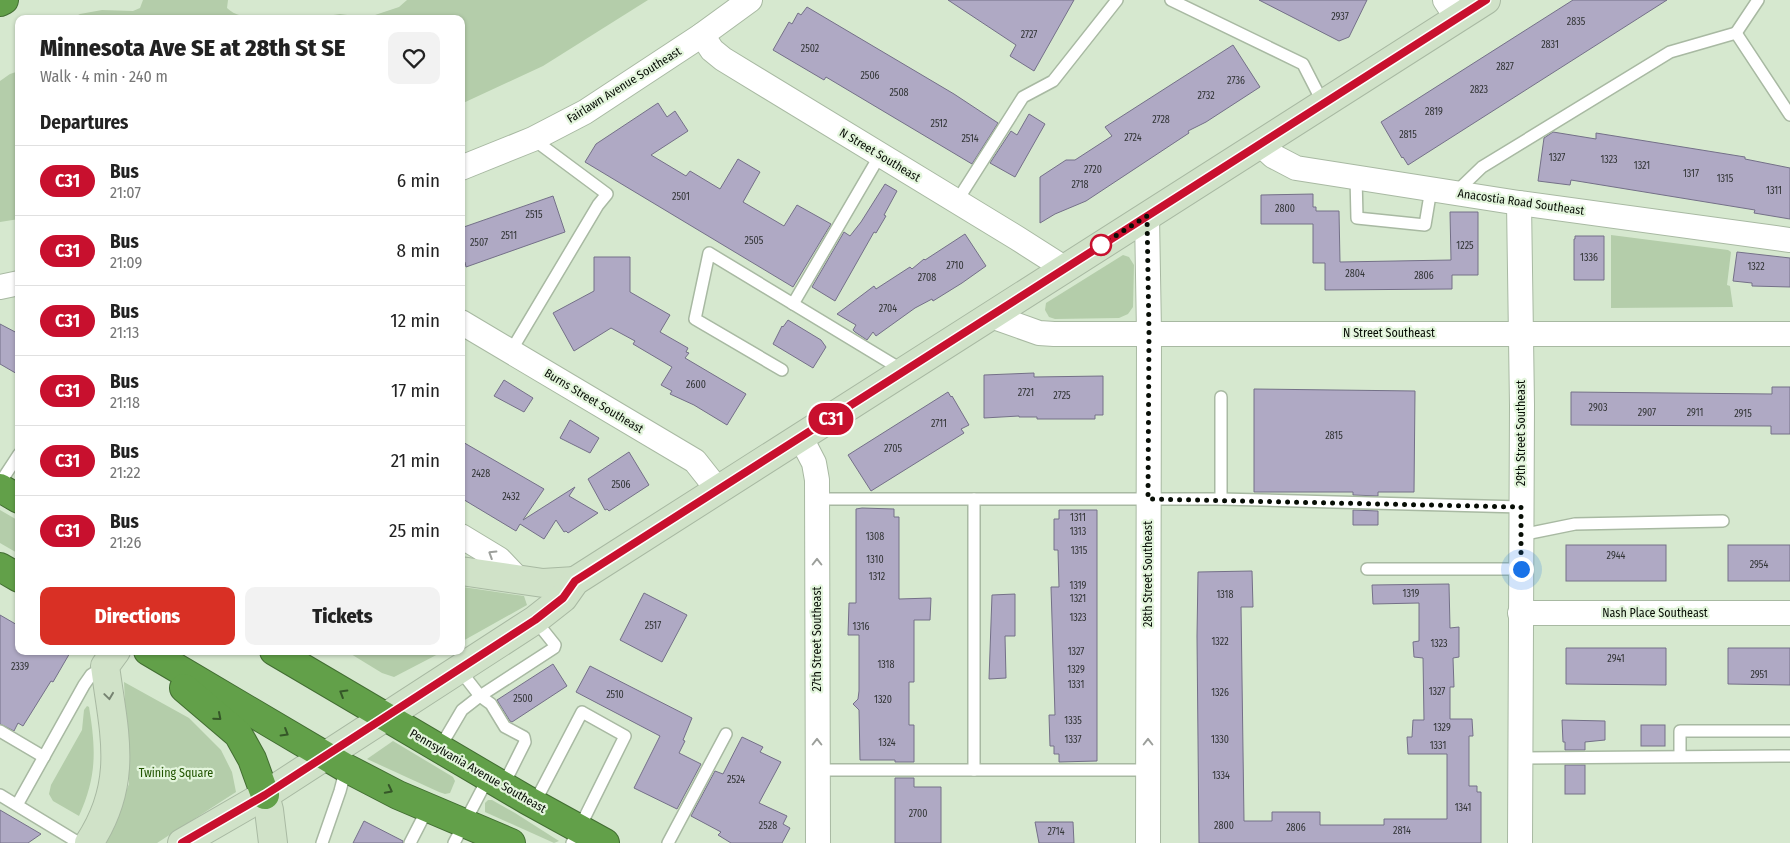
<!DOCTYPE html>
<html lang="en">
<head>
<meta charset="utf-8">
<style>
  body { margin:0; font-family:"Fira Sans Condensed",sans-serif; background:#f2f2f2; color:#222; height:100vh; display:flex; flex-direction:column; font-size:19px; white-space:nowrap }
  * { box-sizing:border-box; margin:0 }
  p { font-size:16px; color:#767676 }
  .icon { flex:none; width:28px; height:28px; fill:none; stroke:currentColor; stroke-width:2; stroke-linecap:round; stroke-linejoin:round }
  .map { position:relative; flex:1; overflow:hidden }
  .drawer { position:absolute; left:15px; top:15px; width:450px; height:640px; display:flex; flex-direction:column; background:#fff; border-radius:10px; box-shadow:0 1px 4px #0004 }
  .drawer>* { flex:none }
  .badge { padding:0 10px; border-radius:16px; font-size:18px; line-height:32px }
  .you { position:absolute; width:25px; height:25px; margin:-12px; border:4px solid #fff; border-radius:50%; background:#1a73e8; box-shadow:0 0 0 8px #1a73e833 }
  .map>.badge { position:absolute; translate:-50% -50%; box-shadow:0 0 0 2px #fff }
  h2 { padding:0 25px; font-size:19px; line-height:45px }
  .round { display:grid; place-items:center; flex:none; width:52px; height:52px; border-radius:10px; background:#f2f2f2 }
  .summary { display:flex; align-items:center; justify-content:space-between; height:85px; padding:0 25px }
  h1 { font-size:24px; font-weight:800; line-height:38px }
  .primary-button { display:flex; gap:10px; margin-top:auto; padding:10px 25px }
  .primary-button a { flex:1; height:58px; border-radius:10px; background:#d93025; color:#fff; font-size:20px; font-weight:800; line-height:58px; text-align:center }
  .primary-button a+a { background:#f2f2f2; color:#222 }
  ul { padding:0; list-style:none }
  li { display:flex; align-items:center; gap:15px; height:70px; padding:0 25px; border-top:1px solid #e0e0e0 }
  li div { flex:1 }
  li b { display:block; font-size:19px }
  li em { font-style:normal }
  li .badge { min-width:55px; font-weight:700; text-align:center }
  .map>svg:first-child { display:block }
  .green { fill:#b4cdaa }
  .building { fill:#afa9c4; stroke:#747088 }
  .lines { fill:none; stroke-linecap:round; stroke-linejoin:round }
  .lane-casing { stroke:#a8b9a2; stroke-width:14 }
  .street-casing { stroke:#a8b9a2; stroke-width:26 }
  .secondary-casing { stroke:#a8b9a2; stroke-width:30 }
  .highway-casing { stroke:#426d32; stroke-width:30 }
  .lane { stroke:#fff; stroke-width:11 }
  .street { stroke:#fff; stroke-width:24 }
  .secondary { stroke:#d0e2c8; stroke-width:28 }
  .highway { stroke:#62a049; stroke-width:28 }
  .oneway { stroke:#9c9f9b }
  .oneway2 { stroke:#355728 }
  .oneway3 { stroke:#768371 }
  .line-casing { stroke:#fff; stroke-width:11 }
  .line { stroke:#c8102e; stroke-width:8 }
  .walk { stroke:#080e06; stroke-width:5; stroke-dasharray:0 9 }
  .stop-dot { fill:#fff; stroke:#c8102e; stroke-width:2.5 }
  .labels { text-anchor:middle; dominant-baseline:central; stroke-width:4.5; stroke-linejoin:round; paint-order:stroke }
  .number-label { font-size:10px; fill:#323536 }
  .street-label { font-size:12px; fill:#080e06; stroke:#e3f5dc }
  .park-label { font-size:12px; fill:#225502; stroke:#e3f5dc }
</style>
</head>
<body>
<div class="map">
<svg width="1790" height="843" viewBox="0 0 1790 843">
  <rect width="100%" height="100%" fill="#d6e8cf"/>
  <g class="green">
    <path d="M143,0H228L227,8C237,18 252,17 265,19H71L80,14L102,10L133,11L140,8Z"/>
    <polygon points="407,0 648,0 543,66 461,104 461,19 306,19 340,14 362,17 372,16 399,7"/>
    <polygon points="19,71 19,219 0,222 0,81 10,74"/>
    <polygon points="1611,235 1728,250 1731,252 1727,285 1730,286 1733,307 1611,308"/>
    <polygon points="1123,255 1129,257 1134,265 1133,307 1128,314 1119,318 1055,319 1049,317 1045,310 1046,303"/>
    <polygon points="0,510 19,521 19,554 0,543"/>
    <polygon points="461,582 463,582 463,587 524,596 527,605 461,642"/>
    <polygon points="346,651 444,651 394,677 382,673"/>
    <polygon points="124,682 189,718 221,750 232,772 236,792 157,843 101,843 112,825 129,784"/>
    <path d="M87,706L89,707C96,750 97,776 79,816L53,801L49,794L51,785L82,730L84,710Z"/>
    <polygon points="393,741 453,777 455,781 450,793 445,794 439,792 367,759"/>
    <polygon points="488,800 492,800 515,813 559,841 554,843 485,812 485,803"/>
  </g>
  <g class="building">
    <polygon points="948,0 1074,0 1034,71 1010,56 1016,45"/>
    <polygon points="1259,0 1367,0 1349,37 1339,41"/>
    <polygon points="1573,0 1667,0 1408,165 1403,157 1402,158 1381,122"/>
    <polygon points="807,7 954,94 998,123 972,164 826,77 824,80 773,50 789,22 792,24 798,13 801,15"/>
    <polygon points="1233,45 1260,87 1206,122 1188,131 1189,133 1086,201 1055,214 1040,223 1040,177 1066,160 1075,160 1112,136 1105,127"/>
    <polygon points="658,103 667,117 675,111 688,131 651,155 686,176 690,171 720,189 738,159 760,172 743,202 784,226 797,205 831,224 793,287 585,162 596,144"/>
    <polygon points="1029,114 1045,124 1015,177 990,163 1011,131 1017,135"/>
    <polygon points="1553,132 1596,139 1596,133 1745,157 1745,159 1790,168 1790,219 1754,213 1755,210 1571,180 1570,185 1538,181 1544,138"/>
    <polygon points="885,184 897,191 884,215 886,216 876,233 874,232 835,301 812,287 844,232 850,236 861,222"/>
    <polygon points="1313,194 1313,207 1316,207 1316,211 1339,211 1340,262 1451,260 1450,212 1478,212 1478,275 1452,275 1452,289 1325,290 1325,263 1313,263 1313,224 1261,224 1261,195"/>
    <polygon points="553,196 565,232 466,267 465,262 461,263 461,228"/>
    <polygon points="965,234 986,266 962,283 933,301 932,299 915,308 876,336 873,332 867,340 855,332 853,330 856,325 837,314 874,286 876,289 910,267 912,269 924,259 925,260"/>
    <polygon points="1575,236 1604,236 1604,280 1574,280 1574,239 1575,239"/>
    <polygon points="1737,252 1790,258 1790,287 1752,286 1752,283 1733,281"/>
    <polygon points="594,257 630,257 630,292 670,315 660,332 688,348 686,352 689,353 685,358 746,394 727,425 694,405 670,394 672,391 661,385 672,367 633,344 635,341 611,328 574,351 553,313 594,291"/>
    <polygon points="788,320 821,340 826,347 813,368 773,344 782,326 783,327"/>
    <polygon points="0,324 19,334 19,375 0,364"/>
    <polygon points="1034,373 1034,377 1103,376 1103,415 1095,415 1095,419 1037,419 1037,417 1019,417 1019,416 984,418 984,375"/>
    <polygon points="504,380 533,398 524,412 494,396"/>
    <polygon points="1772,387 1790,387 1790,434 1771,434 1771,426 1571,425 1571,392 1772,394"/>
    <polygon points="1254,389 1415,391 1414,492 1378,492 1378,496 1353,495 1353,492 1254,492"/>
    <polygon points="948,392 951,397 952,396 969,425 961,429 964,433 871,491 848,455"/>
    <polygon points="570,420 599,438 590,453 560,438"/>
    <polygon points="461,441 544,489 523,520 575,487 569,496 598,513 568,533 566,531 564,532 556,520 544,539 520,524 516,531 461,498"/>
    <polygon points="629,452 649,485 609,511 607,509 605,510 588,479"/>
    <polygon points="862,508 894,509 894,517 899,517 899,599 931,598 930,620 914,620 914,682 909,682 909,725 914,725 914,762 895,762 895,760 860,760 859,710 853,704 858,699 859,691 859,635 848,635 849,603 856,603 856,509"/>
    <polygon points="1059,510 1097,510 1097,761 1059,762 1059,754 1054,754 1054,746 1050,746 1049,715 1055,715 1051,587 1059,587 1058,550 1054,550 1054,519 1059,519"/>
    <polygon points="1353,510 1378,511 1378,525 1353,525"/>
    <rect x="1566" y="545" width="100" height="36"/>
    <rect x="1728" y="545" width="62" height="36"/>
    <polygon points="1252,571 1253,607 1241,607 1244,821 1272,821 1272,812 1320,812 1320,825 1384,825 1384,819 1447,819 1447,754 1408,754 1407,737 1412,737 1413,720 1424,720 1423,658 1414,657 1413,642 1419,641 1419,603 1373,604 1372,585 1449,584 1450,628 1459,627 1459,657 1453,658 1454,687 1450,687 1450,719 1472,719 1473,736 1469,736 1469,786 1477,786 1477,792 1481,792 1481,843 1199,843 1197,636 1198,572"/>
    <polygon points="644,593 687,615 662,662 620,640"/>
    <polygon points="1015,594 1015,636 1005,636 1006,678 989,679 992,595"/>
    <polygon points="0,615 19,626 19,651 71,651 53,682 51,681 23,726 18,723 14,731 0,724"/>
    <polygon points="1566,648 1666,648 1666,685 1566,684"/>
    <polygon points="1728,648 1790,648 1790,685 1728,684"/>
    <polygon points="553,664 567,686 512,722 510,721 497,700"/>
    <polygon points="590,666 692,718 683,740 685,741 679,753 701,764 677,809 634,788 660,736 576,692"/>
    <polygon points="1562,720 1605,721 1605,740 1585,742 1585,750 1565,750 1565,742 1563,742"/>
    <rect x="1641" y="725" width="24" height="21"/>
    <polygon points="742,737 763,747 760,752 781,762 759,803 787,816 783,824 790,828 782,843 731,843 718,835 721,832 691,816 715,771 723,774"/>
    <rect x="1565" y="765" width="20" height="29"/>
    <polygon points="895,778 914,778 914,787 941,787 941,843 895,843"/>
    <polygon points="0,810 41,834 28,843 0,843"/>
    <polygon points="364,821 403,841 403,843 353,843"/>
    <polygon points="1035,822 1073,822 1074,843 1039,843"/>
  </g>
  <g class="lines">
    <defs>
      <g id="lane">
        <polyline points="1171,0 1303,64 1323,103"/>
        <polyline points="1736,33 1758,0"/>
        <polyline points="1356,177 1357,218 1425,225 1431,189"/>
        <polyline points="1455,193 1482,167 1670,52 1736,33 1790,115"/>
        <polyline points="957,201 1023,97 1053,81 1117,0"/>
        <polyline points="793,304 880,155"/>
        <polyline points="511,351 598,205 607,194 533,139"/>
        <polyline points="782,370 695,319 709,253 904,371"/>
        <polyline points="0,483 19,454"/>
        <polyline points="817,499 1221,499 1221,397"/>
        <polyline points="974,499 974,770"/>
        <polyline points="1221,499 1521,507"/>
        <polyline points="1521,535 1575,524 1723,521"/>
        <polyline points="1367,569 1521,569"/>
        <polyline points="459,669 480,696 491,704 505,727 524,737 525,742 503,786"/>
        <polyline points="0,731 44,757"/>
        <polyline points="439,749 462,710 480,696 554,648 555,645 535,620"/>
        <polyline points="1680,756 1680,731 1790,731"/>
        <polyline points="1520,758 1790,756"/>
        <polyline points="817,770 1148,770"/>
        <polyline points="0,795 79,843"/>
        <polyline points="534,804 582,712 625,736 572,843"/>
        <polyline points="17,805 84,685 91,675 105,666"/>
        <polyline points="322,843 340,791 346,768"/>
        <polyline points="410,843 428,808"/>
        <polyline points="454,843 488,778"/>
        <polyline points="668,843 726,734"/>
      </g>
      <g id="street">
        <polyline points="1445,0 1457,18"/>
        <polyline points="702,35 712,50 723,59 1017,238 1064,268"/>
        <polyline points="1260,144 1273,156 1296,168 1519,203 1790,240"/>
        <polyline points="461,168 533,139 585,112 702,35 750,0"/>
        <polyline points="1519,203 1522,405 1520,843"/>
        <polyline points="1147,216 1149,333 1148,843"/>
        <polyline points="0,287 19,283"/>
        <polyline points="991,316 1039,333 1054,334 1790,334"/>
        <polyline points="461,322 695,461 718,490"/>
        <polyline points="801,438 814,463 817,480 818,843"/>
        <polyline points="461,536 499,559 518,579"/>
        <polyline points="1520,613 1790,613"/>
      </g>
      <g id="secondary">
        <polyline points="461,571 543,583 575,581"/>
        <polyline points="265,795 269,810 273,843"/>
        <path d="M89,843C129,782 114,733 105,666L116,651"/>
        <polyline points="182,843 265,795 535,620 563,598 575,581 1486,0"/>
      </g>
      <g id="highway">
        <polyline points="0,2 4,0"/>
        <polyline points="0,488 19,499"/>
        <polyline points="0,567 19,578"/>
        <polyline points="148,651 346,768 398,795 511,843"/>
        <polyline points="274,651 527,800 605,843"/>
        <polyline points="184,688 238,734 252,759 265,795"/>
      </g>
    </defs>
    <use href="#lane" class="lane-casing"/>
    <use href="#street" class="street-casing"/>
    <use href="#secondary" class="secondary-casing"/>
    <use href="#highway" class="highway-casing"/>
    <use href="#lane" class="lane"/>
    <use href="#street" class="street"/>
    <use href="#secondary" class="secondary"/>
    <use href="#highway" class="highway"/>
  </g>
  <defs><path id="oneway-chevron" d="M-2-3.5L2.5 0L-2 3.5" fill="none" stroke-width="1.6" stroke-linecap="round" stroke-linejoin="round" transform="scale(1.25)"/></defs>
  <g class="oneway">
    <use href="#oneway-chevron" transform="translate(492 554) rotate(-148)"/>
    <use href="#oneway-chevron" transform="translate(817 562) rotate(-90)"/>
    <use href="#oneway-chevron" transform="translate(817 742) rotate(-90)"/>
    <use href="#oneway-chevron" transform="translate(1148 742) rotate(-90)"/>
  </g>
  <g class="oneway2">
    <use href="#oneway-chevron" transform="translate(343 693) rotate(-149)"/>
    <use href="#oneway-chevron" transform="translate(218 717) rotate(41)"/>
    <use href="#oneway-chevron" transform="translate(285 733) rotate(31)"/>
    <use href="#oneway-chevron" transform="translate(389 790) rotate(27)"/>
  </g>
  <use class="oneway3" href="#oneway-chevron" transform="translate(109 696) rotate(82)"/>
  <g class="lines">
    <defs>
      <polyline id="line" points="182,843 265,795 535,620 563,598 575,581 1486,0"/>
    </defs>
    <use href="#line" class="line-casing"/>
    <use href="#line" class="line"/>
    <polyline class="walk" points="1101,245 1147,216 1149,333 1148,499 1521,507 1521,569"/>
  </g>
  <circle class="stop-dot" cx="1101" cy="245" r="10"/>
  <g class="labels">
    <g class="number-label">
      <text x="1340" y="17">2937</text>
      <text x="1576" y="22">2835</text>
      <text x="1029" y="35">2727</text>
      <text x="1550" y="45">2831</text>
      <text x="810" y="49">2502</text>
      <text x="1505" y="67">2827</text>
      <text x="870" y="76">2506</text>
      <text x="1236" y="81">2736</text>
      <text x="1479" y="90">2823</text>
      <text x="899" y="93">2508</text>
      <text x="1206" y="96">2732</text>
      <text x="1434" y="112">2819</text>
      <text x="1161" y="120">2728</text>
      <text x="939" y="124">2512</text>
      <text x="1408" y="135">2815</text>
      <text x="1133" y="138">2724</text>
      <text x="970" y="139">2514</text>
      <text x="1557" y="158">1327</text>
      <text x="1609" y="160">1323</text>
      <text x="1642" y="166">1321</text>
      <text x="1093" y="170">2720</text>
      <text x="1691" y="174">1317</text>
      <text x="1725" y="179">1315</text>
      <text x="1080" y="185">2718</text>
      <text x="1774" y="191">1311</text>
      <text x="681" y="197">2501</text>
      <text x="1285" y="209">2800</text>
      <text x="534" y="215">2515</text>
      <text x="509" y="236">2511</text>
      <text x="754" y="241">2505</text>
      <text x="479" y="243">2507</text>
      <text x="1465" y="246">1225</text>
      <text x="1589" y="258">1336</text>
      <text x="955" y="266">2710</text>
      <text x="1756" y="267">1322</text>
      <text x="1355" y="274">2804</text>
      <text x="1424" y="276">2806</text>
      <text x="927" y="278">2708</text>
      <text x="888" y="309">2704</text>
      <text x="696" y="385">2600</text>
      <text x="1026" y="393">2721</text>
      <text x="1062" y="396">2725</text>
      <text x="1598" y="408">2903</text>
      <text x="1647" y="413">2907</text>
      <text x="1695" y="413">2911</text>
      <text x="1743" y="414">2915</text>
      <text x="939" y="424">2711</text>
      <text x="1334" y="436">2815</text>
      <text x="893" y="449">2705</text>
      <text x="481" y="474">2428</text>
      <text x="621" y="485">2506</text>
      <text x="511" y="497">2432</text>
      <text x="1078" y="518">1311</text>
      <text x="1078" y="532">1313</text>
      <text x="875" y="537">1308</text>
      <text x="1079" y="551">1315</text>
      <text x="1616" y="556">2944</text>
      <text x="875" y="560">1310</text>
      <text x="1759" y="565">2954</text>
      <text x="877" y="577">1312</text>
      <text x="1078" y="586">1319</text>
      <text x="1411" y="594">1319</text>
      <text x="1225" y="595">1318</text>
      <text x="1078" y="599">1321</text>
      <text x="1078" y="618">1323</text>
      <text x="653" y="626">2517</text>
      <text x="861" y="627">1316</text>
      <text x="1220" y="642">1322</text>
      <text x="1439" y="644">1323</text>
      <text x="1076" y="652">1327</text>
      <text x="1616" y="659">2941</text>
      <text x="886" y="665">1318</text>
      <text x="20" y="667">2339</text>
      <text x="1076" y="670">1329</text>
      <text x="1759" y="675">2951</text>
      <text x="1076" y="685">1331</text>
      <text x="1437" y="692">1327</text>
      <text x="1220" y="693">1326</text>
      <text x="615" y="695">2510</text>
      <text x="523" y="699">2500</text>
      <text x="883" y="700">1320</text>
      <text x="1073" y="721">1335</text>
      <text x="1442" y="728">1329</text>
      <text x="1073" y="740">1337</text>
      <text x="1220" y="740">1330</text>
      <text x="887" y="743">1324</text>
      <text x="1438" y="746">1331</text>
      <text x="1221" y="776">1334</text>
      <text x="736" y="780">2524</text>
      <text x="1463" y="808">1341</text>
      <text x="918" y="814">2700</text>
      <text x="768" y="826">2528</text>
      <text x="1224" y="826">2800</text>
      <text x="1296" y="828">2806</text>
      <text x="1402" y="831">2814</text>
      <text x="1056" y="832">2714</text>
    </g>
    <g class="street-label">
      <text transform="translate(624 85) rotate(-32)">Fairlawn Avenue Southeast</text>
      <text transform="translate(880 155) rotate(31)">N Street Southeast</text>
      <text transform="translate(1521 202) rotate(8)">Anacostia Road Southeast</text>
      <text x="1389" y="333">N Street Southeast</text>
      <text transform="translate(594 401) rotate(31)">Burns Street Southeast</text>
      <text transform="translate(1521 433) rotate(-90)">29th Street Southeast</text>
      <text transform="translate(1148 574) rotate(-90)">28th Street Southeast</text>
      <text x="1655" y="613">Nash Place Southeast</text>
      <text transform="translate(817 639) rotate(-90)">27th Street Southeast</text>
      <text transform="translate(478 771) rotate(30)">Pennsylvania Avenue Southeast</text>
    </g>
    <g class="park-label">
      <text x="176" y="773">Twining Square</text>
    </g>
  </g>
</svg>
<div class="you" style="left:1521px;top:569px"></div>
<b class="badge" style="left:831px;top:419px;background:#c8102e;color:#fff">C31</b>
<section class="drawer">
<div class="summary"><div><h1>Minnesota Ave SE at 28th St SE</h1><p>Walk · 4 min · 240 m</p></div><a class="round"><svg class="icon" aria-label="heart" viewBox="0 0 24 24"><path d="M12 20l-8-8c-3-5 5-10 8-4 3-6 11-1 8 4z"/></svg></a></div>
<h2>Departures</h2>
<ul>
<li><span class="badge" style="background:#c8102e;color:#fff">C31</span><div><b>Bus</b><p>21:07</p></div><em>6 min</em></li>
<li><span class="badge" style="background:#c8102e;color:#fff">C31</span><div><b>Bus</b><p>21:09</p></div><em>8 min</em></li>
<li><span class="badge" style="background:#c8102e;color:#fff">C31</span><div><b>Bus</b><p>21:13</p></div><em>12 min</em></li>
<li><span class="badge" style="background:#c8102e;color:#fff">C31</span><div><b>Bus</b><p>21:18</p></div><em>17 min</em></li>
<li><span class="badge" style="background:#c8102e;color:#fff">C31</span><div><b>Bus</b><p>21:22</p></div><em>21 min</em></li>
<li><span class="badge" style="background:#c8102e;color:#fff">C31</span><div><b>Bus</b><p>21:26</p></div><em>25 min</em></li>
</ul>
<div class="primary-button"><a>Directions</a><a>Tickets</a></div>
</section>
</div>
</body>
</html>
